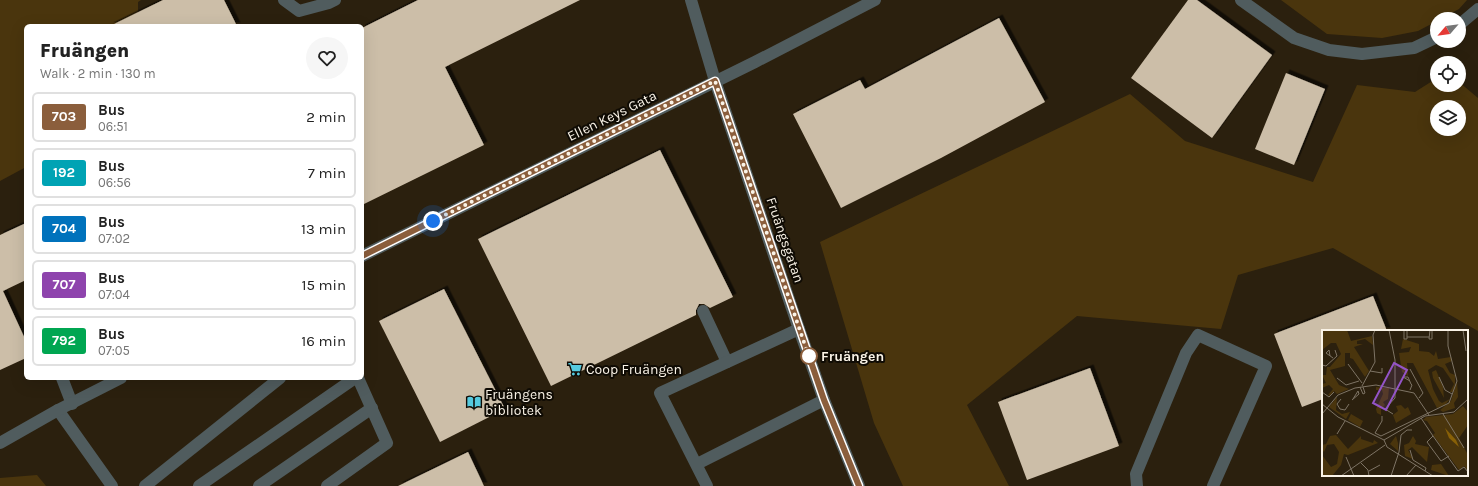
<!DOCTYPE html>
<html lang="en">
<head>
<meta charset="utf-8">
<style>
  body { margin:0; font-family:Karla,sans-serif; background:#f6f6f6; color:#222; height:100vh; display:flex; flex-direction:column; font-size:15px; white-space:nowrap }
  * { box-sizing:border-box; margin:0 }
  p { font-size:13px; color:#767676 }
  .icon { flex:none; width:22px; height:22px; fill:none; stroke:currentColor; stroke-width:2; stroke-linecap:round; stroke-linejoin:round }
  .map { position:relative; flex:1; overflow:hidden }
  .side { position:absolute; left:24px; top:24px; width:340px; height:356px; display:flex; flex-direction:column; background:#fff; border-radius:6px; box-shadow:0 4px 16px #0002 }
  .side>* { flex:none }
  .badge { padding:0 8px; border-radius:3px; font-size:14px; line-height:26px }
  .needle { width:26px; rotate:242deg }
  .buttons { position:absolute; left:1430px; top:12px; display:grid; gap:8px }
  .buttons a { display:grid; place-items:center; width:36px; height:36px; border-radius:50%; background:#fff; box-shadow:0 4px 16px #0002; font-size:20px }
  .you { position:absolute; width:20px; height:20px; margin:-10px; border:3px solid #fff; border-radius:50%; background:#1a73e8; box-shadow:0 0 0 6px #1a73e833 }
  .map>.badge { position:absolute; translate:-50% -50%; box-shadow:0 0 0 2px #fff }
  .round { display:grid; place-items:center; flex:none; width:42px; height:42px; border-radius:21px; background:#f6f6f6 }
  .head { display:flex; align-items:center; justify-content:space-between; height:68px; padding:0 16px }
  h1 { font-size:19px; font-weight:800; line-height:30px }
  ul { padding:0; list-style:none }
  li { display:flex; align-items:center; gap:12px; height:50px; margin:0 8px 6px; padding:0 8px; border:2px solid #e0e0e0; border-radius:6px }
  li div { flex:1 }
  li b { display:block; font-size:15px }
  li em { font-style:normal }
  li .badge { min-width:44px; font-weight:700; text-align:center }
  .map>svg:first-child { display:block }
  .green { fill:#4a350d; fill-rule:evenodd }
  .building { fill:#ccbea8; filter:url(#shadow) }
  .lines { fill:none; stroke-linecap:round; stroke-linejoin:round }
  .service { stroke:#505c5e; stroke-width:12 }
  .minor { stroke:#505c5e; stroke-width:12 }
  .tertiary { stroke:#505c5e; stroke-width:12 }
  .line-casing { stroke:#fff; stroke-width:9 }
  .line { stroke:#8b5e3c; stroke-width:6 }
  .walk { stroke:#faf3e7; stroke-width:4; stroke-dasharray:0 7.2 }
  .stop-dot { fill:#fff; stroke:#8b5e3c; stroke-width:2 }
  .labels { text-anchor:middle; dominant-baseline:central; stroke-width:4; stroke-linejoin:round; paint-order:stroke }
  .street-label { font-size:14px; fill:#faf3e7; stroke:#0f0b04 }
  .stop-label { font-size:14px; font-weight:bold; fill:#faf3e7; stroke:#0f0b04; text-anchor:start }
  .poi-label { font-size:14px; fill:#faf3e7; stroke:#0f0b04; text-anchor:start }
  .inset-road { fill:none; stroke:#7e7465; stroke-width:1 }
  .view { fill:#9454c7; fill-opacity:0.15; stroke:#9454c7; stroke-width:2 }
  .inset-edge { fill:none; stroke:#faf3e7; stroke-width:2 }
</style>
</head>
<body>
<div class="map">
<svg width="1478" height="486" viewBox="0 0 1478 486">
  <defs>
    <filter id="shadow"><feDropShadow dx="3.5" dy="-3.5" stdDeviation="0" flood-color="#0009"/></filter>
  </defs>
  <rect width="100%" height="100%" fill="#2b200e"/>
  <g class="green">
    <polygon points="0,0 141,0 138,2 138,26 26,26 26,167 0,181"/>
    <polygon points="1281,0 1467,0 1459,9 1440,19 1437,19 1437,21 1418,31 1382,38 1327,34"/>
    <path d="M1437,78V85H1459V82L1478,98V331L1333,248L1238,275L1221,329L1077,316L967,405L1009,486H903L874,423L820,242L1130,94L1185,141L1313,182L1357,85L1415,92ZM1437,107H1459V129H1437Z"/>
    <polygon points="37,475 46,486 0,486 0,478"/>
  </g>
  <g class="building">
    <polygon points="163,0 224,0 237,26 110,26"/>
    <polygon points="418,0 580,0 445,67 484,145 362,205 362,28"/>
    <polygon points="1188,0 1197,0 1272,55 1212,138 1131,78"/>
    <polygon points="999,18 1045,102 941,158 841,208 793,114 860,80 865,89"/>
    <polygon points="1286,73 1325,89 1294,165 1255,149"/>
    <polygon points="660,150 733,297 710,308 704,304 699,304 696,310 696,315 551,386 478,239"/>
    <polygon points="26,223 26,280 3,291 26,341 26,358 0,370 0,235"/>
    <polygon points="444,289 505,409 440,442 379,321"/>
    <polygon points="1373,296 1387,331 1323,331 1323,399 1302,407 1274,334"/>
    <polygon points="1090,368 1119,446 1027,480 998,402"/>
    <polygon points="468,452 484,486 398,486"/>
  </g>
  <g class="lines">
    <g class="service">
      <polyline points="703,311 727,362"/>
      <polyline points="62,378 72,404"/>
      <polyline points="58,410 112,486"/>
      <polyline points="697,464 824,400"/>
      <polyline points="145,486 280,378"/>
      <polyline points="199,486 355,378"/>
      <polyline points="259,486 372,408"/>
      <polyline points="327,486 387,443 358,378"/>
      <polyline points="707,486 660,393 799,329"/>
      <polyline points="1137,486 1136,474 1186,353 1198,335 1266,366 1213,486"/>
    </g>
    <g class="minor">
      <polyline points="284,0 299,11 329,3 335,0"/>
      <polyline points="1241,0 1294,38 1329,50 1362,54 1414,48 1437,37"/>
      <polyline points="1459,25 1478,9"/>
      <polyline points="362,256 755,62 875,0"/>
      <polyline points="0,443 58,410 121,378"/>
    </g>
    <polyline class="tertiary" points="691,0 715,81 799,329 824,400 859,486"/>
  </g>
  <g class="lines">
    <defs>
      <polyline id="line" points="362,256 715,81 824,400 859,486"/>
    </defs>
    <use href="#line" class="line-casing"/>
    <use href="#line" class="line"/>
    <polyline class="walk" points="433,221 715,81 809,357 809,356"/>
  </g>
  <defs>
    <symbol id="supermarket-bare" viewBox="-9 -9 18 18"><path d="M-6-5.5h2.5l.6 2H6L4.5 2H-2.5L-4.4-4H-6ZM-1.5 3.2a1.3 1.3 0 1 0 .1 0ZM3 3.2a1.3 1.3 0 1 0 .1 0Z" fill="#55cadf" stroke="#0f0b04" stroke-width="2.5" paint-order="stroke"/></symbol>
    <symbol id="library-bare" viewBox="-9 -9 18 18"><path d="M-6-4Q-3-5.5-.7-3.5V5Q-3 3-6 4ZM6-4Q3-5.5 .7-3.5V5Q3 3 6 4Z" fill="#55cadf" stroke="#0f0b04" stroke-width="2.5" paint-order="stroke"/></symbol>
  </defs>
  <g fill-rule="evenodd">
    <use href="#supermarket-bare" x="565" y="359" width="20" height="20"/>
    <use href="#library-bare" x="464" y="392" width="20" height="20"/>
  </g>
  <circle class="stop-dot" cx="809" cy="356" r="8"/>
  <g class="labels">
    <g class="street-label">
      <text transform="translate(612 116) rotate(-26)">Ellen Keys Gata</text>
      <text transform="translate(785 240) rotate(71)">Fruängsgatan</text>
    </g>
    <g class="stop-label">
      <text x="821" y="356">Fruängen</text>
    </g>
    <g class="poi-label">
      <text x="586" y="369">Coop Fruängen</text>
      <text x="485" y="394">Fruängens<tspan x="485" dy="16">bibliotek</tspan></text>
    </g>
  </g>
  <g transform="translate(1322 330)">
    <rect width="146" height="146" fill="#2b200e"/>
    <path d="M0,0H25L29,11L50,6L51,15L43,9L35,11V14H41L32,17L47,41L43,47L31,29L28,28V23H23V36L8,40L17,55L27,59L15,64L12,61L8,66L6,65L11,59L7,55L0,58V54L4,53L0,45H4L5,37H8L19,24L14,13H9L0,20ZM81,9L97,14V21L107,22L112,26L114,21L116,29L129,27L130,31L123,34L128,43L133,45V54L131,62H128L132,54L121,38L114,35L106,40L111,59L117,71L120,73L128,69L123,75L115,78L91,33H85L86,46L80,42L77,23L87,22L89,17L79,19ZM114,40L121,57L122,68L111,48L110,42ZM135,51L136,67L132,73L133,78L121,82L118,80L129,71ZM54,57L67,58L66,69L61,72L63,75L59,79V85L55,83L54,79L61,64L60,60H54ZM15,67L14,80L20,84L28,82L24,89L7,77ZM79,75L83,79L86,77L89,84L74,93L71,85L76,81L74,76ZM141,76L146,82V95L137,108L146,125V141L142,136L137,140L111,105L113,103L105,91L101,90L104,87L131,84ZM29,84L41,91L38,97L26,90ZM14,105L26,119L39,106V109L51,113L52,110L56,113L26,125L22,124L19,135L10,146H0V125L9,137L15,134L17,122L12,114L5,115L2,122L0,119V115L4,114L8,106ZM74,106L76,113V121L68,114ZM91,106L94,111L93,114L107,117L105,132L90,117L86,120L91,129L83,126L82,115L87,113ZM119,134L127,146L109,140L110,135Z" fill="#4a350d"/>
    <path d="M123,98L134,110L137,117L127,108Z" fill="#886007"/>
    <path class="inset-road" d="M67,0L73,30V68L63,79L71,84M82,0V9H85V0M108,0L107,9H110V0M141,0L144,21M85,7H107M8,26L7,20L4,23L11,28M26,34L40,53M0,35L4,36L15,26L13,20M88,39L101,63L97,68M48,41L60,43V38M117,47L123,60L130,64M15,48L24,55L37,51M88,51L81,47H86L89,54L90,55L88,60M40,56L53,32L51,5L53,0M38,57L41,64L43,63L41,57M0,62L7,67L12,62M19,69L15,74L18,79L23,80L27,74M30,70L37,64L36,61L31,69M0,74L16,87L62,110M0,84L16,65L33,58L54,55L92,63L107,85M121,84L142,118M60,86V91L53,103L59,106L127,73L135,51L126,16V0M99,88L111,106L105,112L119,131L127,126M15,104L23,91M111,106L136,141L142,137L146,142M62,110L65,117L111,146M62,110L103,86L132,82L146,69M88,120L91,130L104,138L103,141M24,127L32,146M39,133L46,140L47,146M47,141L58,135M19,146L63,115M69,146L77,122L79,105L85,100H90M84,146L94,135"/>
    <path class="view" d="M72,33L85,40L64,80L51,73Z"/>
    <rect width="146" height="146" class="inset-edge"/>
  </g>
</svg>
<div class="buttons">
<a><svg class="needle" viewBox="-14 -14 28 28"><path d="M0-13l5 13h-10z" fill="#e53935"/><path d="M0 13l5-13h-10z" fill="#767676"/></svg></a>
<a><svg class="icon" aria-label="locate" viewBox="0 0 24 24"><circle cx="12" cy="12" r="6"/><path d="M12 2v4M12 18v4M2 12h4M18 12h4"/></svg></a>
<a><svg class="icon" aria-label="layers" viewBox="0 0 24 24"><path d="M12 4l9 5-9 5-9-5zM3 14l9 5 9-5"/></svg></a>
</div>
<div class="you" style="left:433px;top:221px"></div>
<section class="side">
<div class="head"><div><h1>Fruängen</h1><p>Walk · 2 min · 130 m</p></div><a class="round"><svg class="icon" aria-label="heart" viewBox="0 0 24 24"><path d="M12 20l-8-8c-3-5 5-10 8-4 3-6 11-1 8 4z"/></svg></a></div>
<ul>
<li><span class="badge" style="background:#8b5e3c;color:#fff">703</span><div><b>Bus</b><p>06:51</p></div><em>2 min</em></li>
<li><span class="badge" style="background:#00a3b4;color:#fff">192</span><div><b>Bus</b><p>06:56</p></div><em>7 min</em></li>
<li><span class="badge" style="background:#0072bc;color:#fff">704</span><div><b>Bus</b><p>07:02</p></div><em>13 min</em></li>
<li><span class="badge" style="background:#8e44ad;color:#fff">707</span><div><b>Bus</b><p>07:04</p></div><em>15 min</em></li>
<li><span class="badge" style="background:#00a651;color:#fff">792</span><div><b>Bus</b><p>07:05</p></div><em>16 min</em></li>
</ul>
</section>
</div>
</body>
</html>
